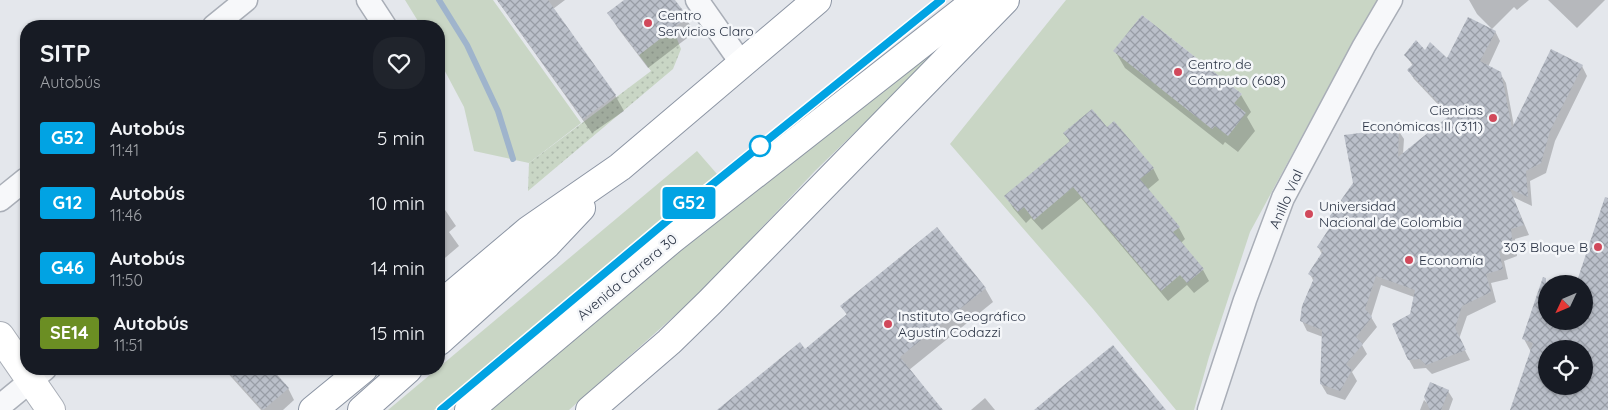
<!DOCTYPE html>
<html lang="es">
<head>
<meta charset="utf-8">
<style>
  body { margin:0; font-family:Quicksand,sans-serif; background:#20242c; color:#f1f3f6; height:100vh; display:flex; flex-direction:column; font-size:19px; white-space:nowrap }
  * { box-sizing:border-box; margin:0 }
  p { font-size:16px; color:#9ea1a6 }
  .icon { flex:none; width:28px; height:28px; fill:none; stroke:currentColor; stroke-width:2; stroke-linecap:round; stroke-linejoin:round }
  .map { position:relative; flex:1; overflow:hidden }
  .panel { position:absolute; left:20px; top:20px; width:425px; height:355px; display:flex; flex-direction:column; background:#171b24; border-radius:20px; box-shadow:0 1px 4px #0004 }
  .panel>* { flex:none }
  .badge { padding:0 10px; border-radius:4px; font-size:18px; line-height:32px }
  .needle { width:32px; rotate:226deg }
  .buttons { position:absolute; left:1538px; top:275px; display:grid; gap:10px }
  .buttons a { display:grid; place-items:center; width:55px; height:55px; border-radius:50%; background:#171b24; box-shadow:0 1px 4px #0004; font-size:25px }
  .map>.badge { position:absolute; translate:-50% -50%; box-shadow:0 0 0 2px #fff }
  .round { display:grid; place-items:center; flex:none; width:52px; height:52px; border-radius:20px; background:#20242c }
  .head { display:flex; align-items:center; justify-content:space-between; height:85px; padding:0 20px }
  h1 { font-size:24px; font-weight:700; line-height:38px }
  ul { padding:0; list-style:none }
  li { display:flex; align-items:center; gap:15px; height:65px; padding:0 20px }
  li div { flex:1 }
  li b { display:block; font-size:19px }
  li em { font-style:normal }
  li .badge { min-width:55px; font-weight:700; text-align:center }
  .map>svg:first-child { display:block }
  .green { fill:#c9d6c5; fill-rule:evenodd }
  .garden { fill:url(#garden-dots) }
  .shadow { fill:#0003; fill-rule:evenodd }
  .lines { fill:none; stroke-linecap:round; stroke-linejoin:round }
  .stream { stroke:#9fb4cc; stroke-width:6 }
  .building { fill:url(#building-cross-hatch); fill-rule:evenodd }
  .street-casing { stroke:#a9aeb7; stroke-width:25 }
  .secondary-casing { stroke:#a9aeb7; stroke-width:30 }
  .highway-casing { stroke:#8b94a3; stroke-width:30 }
  .street { stroke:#f7f8fa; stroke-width:22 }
  .secondary { stroke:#fff; stroke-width:28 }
  .highway { stroke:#fff; stroke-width:28 }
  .line-casing { stroke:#fff; stroke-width:11 }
  .line { stroke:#01a3e3; stroke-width:8 }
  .poi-dot { fill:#d1495b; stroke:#f4f6f9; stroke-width:2 }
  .stop-dot { fill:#fff; stroke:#01a3e3; stroke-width:2.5 }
  .labels { text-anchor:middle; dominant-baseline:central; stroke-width:5; stroke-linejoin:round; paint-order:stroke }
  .poi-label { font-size:14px; fill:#2b3445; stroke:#f4f6f9; text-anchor:start }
  .street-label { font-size:14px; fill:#2b3445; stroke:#f4f6f9 }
</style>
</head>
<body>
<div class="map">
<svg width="1608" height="410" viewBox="0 0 1608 410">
  <defs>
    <pattern id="garden-dots" width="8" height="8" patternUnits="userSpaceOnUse" patternTransform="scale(1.25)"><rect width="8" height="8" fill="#c9d6c5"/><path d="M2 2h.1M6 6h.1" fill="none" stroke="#adb8ab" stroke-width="1.8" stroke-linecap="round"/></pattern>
    <pattern id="building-cross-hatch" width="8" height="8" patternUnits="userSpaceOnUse" patternTransform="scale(1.25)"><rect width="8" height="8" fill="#bbc0ca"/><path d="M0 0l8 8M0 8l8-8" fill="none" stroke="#989da6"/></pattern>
  </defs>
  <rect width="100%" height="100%" fill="#e4e7ec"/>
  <g class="green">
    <polygon points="405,0 493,0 581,123 529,163 474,151 464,107 439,60 439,26 421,26"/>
    <path d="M1066,0H1378L1327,90L1250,232L1209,357L1194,410H1176L1093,309L950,144ZM1142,15L1242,94L1212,129L1114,51Z"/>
    <polygon points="981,10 815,171 700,293 569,410 483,410 616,296"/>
    <polygon points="697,151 717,174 434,410 388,410"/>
  </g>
  <polygon class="garden" points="673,29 681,49 673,69 528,191 529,163 651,71 639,55"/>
  <g class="shadow">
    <polygon points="497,0 565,0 553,9 615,95 624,111 592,133"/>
    <polygon points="626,0 673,0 695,32 648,68 617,27 609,13"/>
    <polygon points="1469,0 1529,0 1517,10 1514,7 1492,29 1477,14"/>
    <polygon points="1548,0 1605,0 1577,28"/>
    <polygon points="1495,31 1500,41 1488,67 1500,73 1506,83 1514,126 1582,66 1587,76 1555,141 1546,173 1530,181 1532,206 1513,197 1529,235 1515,239 1517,256 1504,261 1508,279 1491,283 1496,302 1467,316 1459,339 1470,360 1432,374 1426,368 1414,369 1409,360 1411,315 1414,297 1381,285 1371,317 1377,327 1362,345 1367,354 1352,372 1357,381 1345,400 1327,394 1321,384 1323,337 1307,331 1302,321 1314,282 1310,274 1322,254 1318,247 1332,226 1329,220 1398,130 1404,139 1403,154 1450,117 1414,79 1408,70 1413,66 1406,55 1426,52 1447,61"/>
    <polygon points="1115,51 1241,95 1251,112 1247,117 1255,131 1238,152 1225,142 1223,145 1125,68"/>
    <polygon points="1107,129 1153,168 1159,180 1147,190 1179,228 1185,239 1181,243 1203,270 1209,281 1194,293 1187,285 1168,301 1081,198 1042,230 1031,218 1026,223 1013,208 1006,196 1070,142 1065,134"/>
    <polygon points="439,201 456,226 449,232 459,246 439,263"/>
    <path d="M1608,211V410H1511L1531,352L1524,339L1537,299L1546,302V321H1584V284ZM1546,349H1584V386H1546Z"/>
    <polygon points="985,288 993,302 909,370 942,410 719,410 805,351 847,315 842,307"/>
    <polygon points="171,369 185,369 177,375"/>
    <polygon points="224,369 270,369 288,388 294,400 283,410 261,410"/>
    <polygon points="1448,391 1453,399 1449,410 1420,410 1424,400 1429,405"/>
    <polygon points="985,398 995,410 971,410"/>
  </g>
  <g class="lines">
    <polyline class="stream" points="439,0 467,45 498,111 513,159"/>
  </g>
  <g class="building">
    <polygon points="497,0 548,0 616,95 583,119"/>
    <polygon points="624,0 675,0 688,17 639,55 607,13"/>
    <polygon points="1142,15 1242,94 1234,103 1246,113 1228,136 1215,126 1212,129 1113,51"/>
    <polygon points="1468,17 1496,31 1480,61 1501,72 1512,128 1551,49 1583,65 1550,131 1541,163 1526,171 1528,197 1510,189 1524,225 1511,229 1513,246 1499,251 1503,269 1486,274 1491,292 1462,306 1455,328 1466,350 1426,365 1420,359 1408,360 1392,324 1410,314 1415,290 1376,276 1365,309 1372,317 1356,337 1363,344 1346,364 1352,370 1340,391 1320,384 1322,330 1300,321 1302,306 1314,278 1308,274 1323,251 1317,247 1332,224 1327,220 1353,183 1344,135 1399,128 1398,157 1450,115 1407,70 1413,64 1404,55 1416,40 1425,50 1430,42 1447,58"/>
    <polygon points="1092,109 1107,127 1114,121 1154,168 1140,179 1180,227 1173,232 1204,269 1187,283 1180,275 1161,291 1073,187 1034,220 1024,207 1018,212 1004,196 1070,141 1063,133"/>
    <path d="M1605,197L1608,198V410H1510L1533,343L1522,339L1543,277L1546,278V321H1584V284H1576ZM1546,349H1584V386H1546Z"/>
    <polygon points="937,227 986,288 900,357 943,410 717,410 800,342 805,349 847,314 840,306"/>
    <polygon points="1113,345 1166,410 1034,410 1075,376"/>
    <polygon points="226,369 272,369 289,388 263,410"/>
    <polygon points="1430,382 1449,390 1441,410 1430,410 1424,397"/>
  </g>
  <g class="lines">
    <defs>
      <g id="street">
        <polyline points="368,0 385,26"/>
        <polyline points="697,0 742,64"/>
        <polyline points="214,26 246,0"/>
        <polyline points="0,200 26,179"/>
        <polyline points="0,406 45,369"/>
        <polyline points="1209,410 1245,300 1283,198 1364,46 1391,0"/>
      </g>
      <polyline id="secondary" points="0,336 51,410"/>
      <g id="highway">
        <polyline points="439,306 529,230 620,167 817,0"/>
        <polyline points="439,341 547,244 581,208"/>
        <polyline points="313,410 363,369"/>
        <polyline points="362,410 408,369"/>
        <polyline points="469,410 671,240 977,0"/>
        <polyline points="590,410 669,342 710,302 1005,0"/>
      </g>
    </defs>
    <use href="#street" class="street-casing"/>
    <use href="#secondary" class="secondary-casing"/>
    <use href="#highway" class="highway-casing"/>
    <use href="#street" class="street"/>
    <use href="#secondary" class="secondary"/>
    <use href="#highway" class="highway"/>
  </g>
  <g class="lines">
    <defs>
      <polyline id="line" points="441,410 667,221 941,0"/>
    </defs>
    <use href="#line" class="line-casing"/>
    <use href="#line" class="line"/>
  </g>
  <g class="poi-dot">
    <circle cx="648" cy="23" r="5"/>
    <circle cx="1178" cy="72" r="5"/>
    <circle cx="1493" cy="118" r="5"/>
    <circle cx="1309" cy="214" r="5"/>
    <circle cx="1598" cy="247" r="5"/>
    <circle cx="1409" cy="260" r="5"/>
    <circle cx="888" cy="324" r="5"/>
  </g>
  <circle class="stop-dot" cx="760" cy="146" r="10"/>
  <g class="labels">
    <g class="poi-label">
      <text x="658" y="15">Centro<tspan x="658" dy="16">Servicios Claro</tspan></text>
      <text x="1188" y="64">Centro de<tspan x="1188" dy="16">Cómputo (608)</tspan></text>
      <text x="1483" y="110" text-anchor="end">Ciencias<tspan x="1483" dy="16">Económicas II (311)</tspan></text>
      <text x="1319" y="206">Universidad<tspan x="1319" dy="16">Nacional de Colombia</tspan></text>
      <text x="1588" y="247" text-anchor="end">303 Bloque B</text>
      <text x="1419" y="260">Economía</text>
      <text x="898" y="316">Instituto Geográfico<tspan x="898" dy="16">Agustín Codazzi</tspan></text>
    </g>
    <g class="street-label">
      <text transform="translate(1286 199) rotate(-66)">Anillo Vial</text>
      <text transform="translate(627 277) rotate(-40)">Avenida Carrera 30</text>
    </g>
  </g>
</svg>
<div class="buttons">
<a><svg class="needle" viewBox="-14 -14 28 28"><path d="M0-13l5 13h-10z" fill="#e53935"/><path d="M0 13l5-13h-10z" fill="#9ea1a6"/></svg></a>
<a><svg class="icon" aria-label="locate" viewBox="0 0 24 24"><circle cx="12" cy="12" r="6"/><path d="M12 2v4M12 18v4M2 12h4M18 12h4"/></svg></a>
</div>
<b class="badge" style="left:689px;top:203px;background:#01a3e3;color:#fff">G52</b>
<section class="panel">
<div class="head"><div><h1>SITP</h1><p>Autobús</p></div><a class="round"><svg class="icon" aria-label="heart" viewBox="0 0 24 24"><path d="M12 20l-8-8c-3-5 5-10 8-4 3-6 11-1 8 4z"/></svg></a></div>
<ul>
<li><span class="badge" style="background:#01a3e3;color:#fff">G52</span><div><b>Autobús</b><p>11:41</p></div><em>5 min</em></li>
<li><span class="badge" style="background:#01a3e3;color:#fff">G12</span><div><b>Autobús</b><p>11:46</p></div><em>10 min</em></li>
<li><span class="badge" style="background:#01a3e3;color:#fff">G46</span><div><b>Autobús</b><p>11:50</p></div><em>14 min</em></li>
<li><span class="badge" style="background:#6b8e23;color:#fff">SE14</span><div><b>Autobús</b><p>11:51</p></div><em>15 min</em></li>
</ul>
</section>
</div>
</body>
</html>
